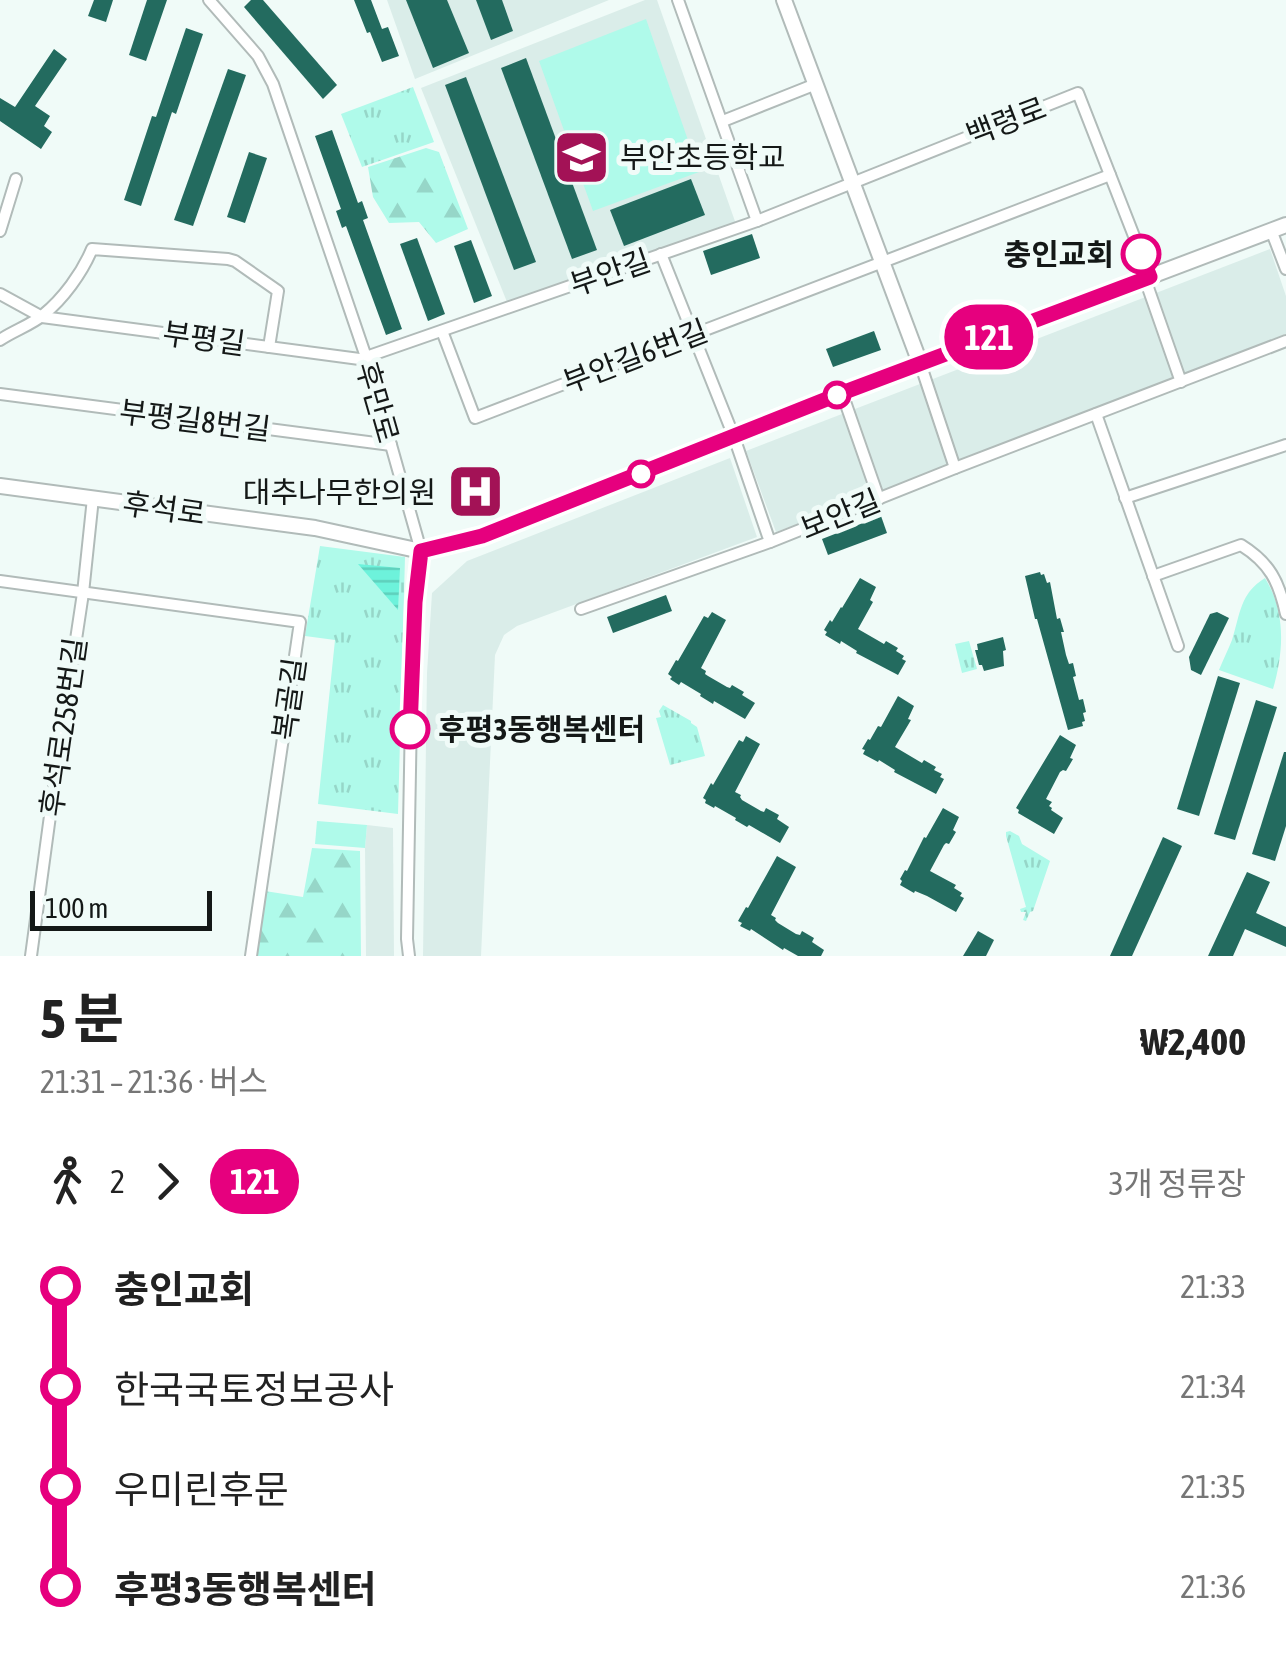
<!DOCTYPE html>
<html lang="ko">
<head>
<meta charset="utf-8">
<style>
  body { margin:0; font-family:"Asap Condensed","Noto Sans KR",sans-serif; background:#f6f6f6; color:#222; height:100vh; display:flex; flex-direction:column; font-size:38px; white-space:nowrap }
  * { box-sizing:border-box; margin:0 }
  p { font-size:32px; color:#767676 }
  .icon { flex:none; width:55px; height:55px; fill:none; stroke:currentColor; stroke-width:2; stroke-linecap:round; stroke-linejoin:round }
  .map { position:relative; height:956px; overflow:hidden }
  .panel { display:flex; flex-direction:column; background:#fff; flex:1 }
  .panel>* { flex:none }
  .badge { padding:0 20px; border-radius:32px; font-size:35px; line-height:65px }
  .scale { position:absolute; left:30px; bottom:25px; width:182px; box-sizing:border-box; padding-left:10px; border:5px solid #141817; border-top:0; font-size:28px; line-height:35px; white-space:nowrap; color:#141817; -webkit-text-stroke:8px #f0fbf8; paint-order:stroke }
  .map>.badge { position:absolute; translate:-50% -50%; box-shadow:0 0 0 5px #fff }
  .legs { display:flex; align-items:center; gap:15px; height:110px; padding:0 40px; font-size:32px }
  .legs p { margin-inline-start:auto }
  .overview { display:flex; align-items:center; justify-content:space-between; height:170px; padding:0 40px }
  h1 { font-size:55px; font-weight:700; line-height:75px }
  ul { padding:0 40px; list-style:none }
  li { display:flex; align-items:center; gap:35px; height:100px; font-size:38px }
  li i { display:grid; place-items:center; width:15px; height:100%; margin:0 12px; background:currentColor }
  li i::after { content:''; width:25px; height:25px; margin:-12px; border:8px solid; border-radius:50%; background:#fff }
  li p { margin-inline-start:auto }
  li:first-child i { background:linear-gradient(#0000 50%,currentColor 0) }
  li:last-child i { background:linear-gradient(currentColor 50%,#0000 0) }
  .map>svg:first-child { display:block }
  .built { fill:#daede9 }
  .forest { fill:url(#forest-firs) }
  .park { fill:url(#park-tufts) }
  .garden { fill:#affaea }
  .water { fill:url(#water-rules) }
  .building { fill:#236b5f }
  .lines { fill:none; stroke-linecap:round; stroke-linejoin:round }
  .street-casing { stroke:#b1bbb9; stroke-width:14 }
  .secondary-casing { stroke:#b1bbb9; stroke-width:18 }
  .street { stroke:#fff; stroke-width:10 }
  .secondary { stroke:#fff; stroke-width:14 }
  .line-1-casing { stroke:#fff; stroke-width:22 }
  .line-1 { stroke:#e6007e; stroke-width:15 }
  .stop-1-dot { fill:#fff; stroke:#e6007e; stroke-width:5 }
  .labels { text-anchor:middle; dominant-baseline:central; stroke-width:10; stroke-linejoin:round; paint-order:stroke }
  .street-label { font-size:30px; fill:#141817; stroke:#f0fbf8 }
  .poi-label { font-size:30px; fill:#141817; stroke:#f0fbf8; text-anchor:start }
  .stop-label { font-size:30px; font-weight:bold; fill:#141817; stroke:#f0fbf8; text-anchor:end }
</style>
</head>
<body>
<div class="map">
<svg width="1286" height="956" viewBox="0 0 1286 956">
  <defs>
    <pattern id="forest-firs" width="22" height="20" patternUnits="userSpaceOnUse" patternTransform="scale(2.5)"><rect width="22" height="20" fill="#affaea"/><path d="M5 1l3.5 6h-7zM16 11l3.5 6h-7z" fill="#96d6c8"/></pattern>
    <pattern id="park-tufts" width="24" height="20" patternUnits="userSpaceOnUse" patternTransform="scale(2.5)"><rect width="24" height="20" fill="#affaea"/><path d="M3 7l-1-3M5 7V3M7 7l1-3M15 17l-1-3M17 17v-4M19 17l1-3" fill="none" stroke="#96d6c8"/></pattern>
    <pattern id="water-rules" width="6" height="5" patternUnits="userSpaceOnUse" patternTransform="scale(2.5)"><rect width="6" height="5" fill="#6df2db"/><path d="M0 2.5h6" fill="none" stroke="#5ecfbb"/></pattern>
  </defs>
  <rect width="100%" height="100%" fill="#f0fbf8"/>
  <g class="built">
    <polygon points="387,0 609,0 415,79"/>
    <polygon points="645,0 657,0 737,227 507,302 421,88"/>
    <polygon points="1270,249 1286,296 1286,334 999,448 776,532 746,451"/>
    <polygon points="730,458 757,537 517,626 504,635 495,655 481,956 423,956 427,673 432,593 467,561"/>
    <polygon points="367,825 393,828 394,956 366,956 365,848"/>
  </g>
  <g class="forest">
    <polygon points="426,148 439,152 468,229 436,243 419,222 389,223 373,197 368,167"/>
    <polygon points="312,848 360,851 361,956 257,956 265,891 303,897"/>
  </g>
  <g class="park">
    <polygon points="413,87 434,142 362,167 341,114"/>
    <polygon points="320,546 405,557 398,814 318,804 335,640 305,636"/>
    <path d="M1265,578C1286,612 1284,651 1273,689L1219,670C1223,660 1228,650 1232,640C1240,615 1240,593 1265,578Z"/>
    <polygon points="969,641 977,669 962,673 955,644"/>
    <polygon points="663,705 691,721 691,723 697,727 705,756 670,765 656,718 661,717 659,711"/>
    <polygon points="1010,831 1019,836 1022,844 1050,861 1033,911 1030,912 1026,921 1023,920 1026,912 1021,912 1020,909 1026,907 1006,836 1006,832"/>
  </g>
  <g class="garden">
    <polygon points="646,19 699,172 593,211 539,61"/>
    <polygon points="317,821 367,825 365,848 315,844"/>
  </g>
  <polygon class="water" points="358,564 400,568 398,610"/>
  <g class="building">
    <polygon points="94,0 113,0 106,22 88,16"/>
    <polygon points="147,0 167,0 146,61 129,55"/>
    <polygon points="251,0 263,0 337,85 323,99 244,7"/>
    <polygon points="354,0 371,0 382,29 388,27 399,56 382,62 370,32 367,33"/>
    <polygon points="406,0 447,0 469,53 433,68"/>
    <polygon points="476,0 502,0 513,31 491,40"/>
    <polygon points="186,28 203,34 176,114 172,112 141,206 124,200 152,116 156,117"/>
    <polygon points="54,49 67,59 35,106 50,116 44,126 52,132 41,149 0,121 0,98 15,107"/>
    <polygon points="526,58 597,250 572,259 501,68"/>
    <polygon points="228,69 246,75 193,226 174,220"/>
    <polygon points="466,77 536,262 514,270 445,85"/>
    <polygon points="332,130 358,203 362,201 368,218 363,220 402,329 386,335 346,226 342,228 336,211 341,209 315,136"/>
    <polygon points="249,152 267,158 245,223 227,217"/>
    <polygon points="691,179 705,215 624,246 610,210"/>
    <polygon points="752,234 760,258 711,275 703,251"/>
    <polygon points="417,238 445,314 428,321 400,244"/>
    <polygon points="471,240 492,296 474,303 454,246"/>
    <polygon points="874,331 881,350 833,367 826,349"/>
    <polygon points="881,516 887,533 828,555 822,539"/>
    <polygon points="1040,572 1041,575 1044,574 1047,583 1050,582 1057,619 1060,618 1064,632 1061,632 1066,655 1069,664 1073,663 1076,676 1073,677 1079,700 1083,699 1086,712 1083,713 1085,721 1082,722 1083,726 1068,730 1037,619 1035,619 1025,576"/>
    <polygon points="860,578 876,587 870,600 873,602 858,629 884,644 886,641 898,648 896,651 904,656 902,659 906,661 898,675 856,653 857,651 841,641 840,644 825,635 827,632 824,630 830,620 832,622 841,607 842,608"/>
    <polygon points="666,595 672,611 613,633 607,617"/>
    <polygon points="712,612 726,620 701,668 706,671 705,674 708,676 727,687 730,688 732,685 744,692 742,695 755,703 745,719 714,701 713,704 700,696 701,694 681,682 679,685 670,679 672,677 668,674 676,660 678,661 704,616 708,618"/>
    <polygon points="1217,612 1229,618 1201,675 1191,670 1189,657 1210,614"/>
    <polygon points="1003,637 1006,650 1003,651 1004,666 984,671 982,665 979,665 975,650 978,650 977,644"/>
    <polygon points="1218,676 1240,683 1199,816 1177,809"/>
    <polygon points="898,696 914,706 908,719 911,720 895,747 922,763 924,760 936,767 934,770 942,774 940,777 944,779 936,794 894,772 895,770 879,760 878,762 863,754 865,750 862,749 868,739 870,740 878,726 881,727"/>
    <polygon points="1256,700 1277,707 1235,840 1214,834"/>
    <polygon points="1060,735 1076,745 1070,758 1073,759 1066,771 1063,770 1060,772 1046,799 1052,802 1049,806 1052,808 1051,810 1063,818 1054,834 1018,813 1019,810 1016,808"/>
    <polygon points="746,736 760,744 735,792 741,795 740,797 742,800 761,811 764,812 766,808 779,815 777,819 789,827 780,843 749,825 747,827 735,820 736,818 715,806 714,808 705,803 706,800 703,798 711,783 713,785 739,740 743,742"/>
    <polygon points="1284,752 1286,752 1286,826 1275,861 1252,854"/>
    <polygon points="943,808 959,817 953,830 956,832 949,844 946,843 944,845 930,871 956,885 954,888 962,893 960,896 964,898 956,912 927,896 915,891 914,893 900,885 902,881 900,879 905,870 907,871 924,837 926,838"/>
    <polygon points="1163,837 1182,846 1132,956 1110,956"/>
    <polygon points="777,856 796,867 771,915 776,918 775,920 778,923 796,934 800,935 802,931 814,938 812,942 824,950 821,956 798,956 784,948 783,950 751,929 750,931 740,926 742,923 738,921 746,907 748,908"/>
    <polygon points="1247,872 1270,882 1256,913 1286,927 1286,947 1245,929 1233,956 1208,956"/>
    <polygon points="978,931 994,940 986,956 963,956"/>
  </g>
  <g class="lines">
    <defs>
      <g id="street">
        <polyline points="209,0 258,56 273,84 367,360 421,551 415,602 412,658 407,939 409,956"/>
        <polyline points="678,0 757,221"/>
        <polyline points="723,121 816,84"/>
        <polyline points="1271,230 1286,269"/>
        <polyline points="0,231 16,179"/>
        <polyline points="661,254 734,437 770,542"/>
        <polyline points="1145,279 1181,382"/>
        <polyline points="0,294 42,317 367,360"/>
        <path d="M442,331L475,418C686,336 898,256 1110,175"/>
        <path d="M0,340C13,331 31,325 43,315C63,299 82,273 92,249L228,259L235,261L278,291L269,347"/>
        <polyline points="366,357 757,221 1078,93 1150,277"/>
        <polyline points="920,363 955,468"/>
        <polyline points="842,393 879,499"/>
        <polyline points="0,394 391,445"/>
        <polyline points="1096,414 1178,646"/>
        <polyline points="1125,498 1286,445"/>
        <path d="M1153,576L1241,545C1270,563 1279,582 1286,614"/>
        <polyline points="0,581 300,622 251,956"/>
        <polyline points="581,609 770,542 955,468 1286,341"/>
        <polyline points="31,956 55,779 83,593 93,498"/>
      </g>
      <g id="secondary">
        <polyline points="784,0 920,363"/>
        <polyline points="0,486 315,528 421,551 482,536 842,393 1286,225"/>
      </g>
    </defs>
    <use href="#street" class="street-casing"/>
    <use href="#secondary" class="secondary-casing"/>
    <use href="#street" class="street"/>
    <use href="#secondary" class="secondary"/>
  </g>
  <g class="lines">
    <defs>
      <polyline id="line-1" points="410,729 415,602 421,551 482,536 842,393 1150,277 1141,254"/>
    </defs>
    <use href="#line-1" class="line-1-casing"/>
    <use href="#line-1" class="line-1"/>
  </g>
  <defs>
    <symbol id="school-square" viewBox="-11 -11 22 22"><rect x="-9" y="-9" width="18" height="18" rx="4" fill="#a31256" stroke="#f0fbf8"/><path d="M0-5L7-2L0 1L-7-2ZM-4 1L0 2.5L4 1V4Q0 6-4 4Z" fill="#fff"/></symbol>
    <symbol id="hospital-square" viewBox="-11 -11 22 22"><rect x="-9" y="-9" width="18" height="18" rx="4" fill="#a31256" stroke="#f0fbf8"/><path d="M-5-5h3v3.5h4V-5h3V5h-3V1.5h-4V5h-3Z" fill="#fff"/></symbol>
  </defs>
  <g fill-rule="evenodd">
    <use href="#school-square" x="550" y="126" width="63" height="63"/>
    <use href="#hospital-square" x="444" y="460" width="63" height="63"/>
  </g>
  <g class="stop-1-dot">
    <circle cx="1141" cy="254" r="18"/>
    <circle cx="837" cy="395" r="12"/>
    <circle cx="641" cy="474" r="12"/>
    <circle cx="410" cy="729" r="18"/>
  </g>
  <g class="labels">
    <g class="street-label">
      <text transform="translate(1006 121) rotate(-21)">백령로</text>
      <text transform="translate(610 272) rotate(-19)">부안길</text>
      <text transform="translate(204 338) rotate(8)">부평길</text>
      <text transform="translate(635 356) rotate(-21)">부안길6번길</text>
      <text transform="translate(378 402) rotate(74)">후만로</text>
      <text transform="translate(195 420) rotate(7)">부평길8번길</text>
      <text transform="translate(164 508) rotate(8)">후석로</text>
      <text transform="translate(840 514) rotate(-22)">보안길</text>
      <text transform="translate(289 699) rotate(-82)">복골길</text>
      <text transform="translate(63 727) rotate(-82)">후석로258번길</text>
    </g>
    <g class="poi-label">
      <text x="620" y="157">부안초등학교</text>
      <text x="436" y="492" text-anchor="end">대추나무한의원</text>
    </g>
    <g class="stop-label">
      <text x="1114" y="254">충인교회</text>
      <text x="438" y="729" text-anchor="start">후평3동행복센터</text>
    </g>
  </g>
</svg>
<div class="scale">100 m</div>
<b class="badge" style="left:989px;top:337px;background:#e6007e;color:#fff">121</b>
</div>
<section class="panel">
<div class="overview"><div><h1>5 분</h1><p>21:31 – 21:36 · 버스</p></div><b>₩2,400</b></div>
<div class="legs"><svg class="icon" aria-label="walk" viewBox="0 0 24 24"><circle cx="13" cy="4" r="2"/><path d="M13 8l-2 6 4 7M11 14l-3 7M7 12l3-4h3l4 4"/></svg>2<svg class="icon" aria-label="forward" viewBox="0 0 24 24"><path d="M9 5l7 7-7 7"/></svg><b class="badge" style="background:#e6007e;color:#fff">121</b><p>3개 정류장</p></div>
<ul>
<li><i style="color:#e6007e"></i><b>충인교회</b><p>21:33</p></li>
<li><i style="color:#e6007e"></i><span>한국국토정보공사</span><p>21:34</p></li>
<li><i style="color:#e6007e"></i><span>우미린후문</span><p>21:35</p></li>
<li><i style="color:#e6007e"></i><b>후평3동행복센터</b><p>21:36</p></li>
</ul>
</section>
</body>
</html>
